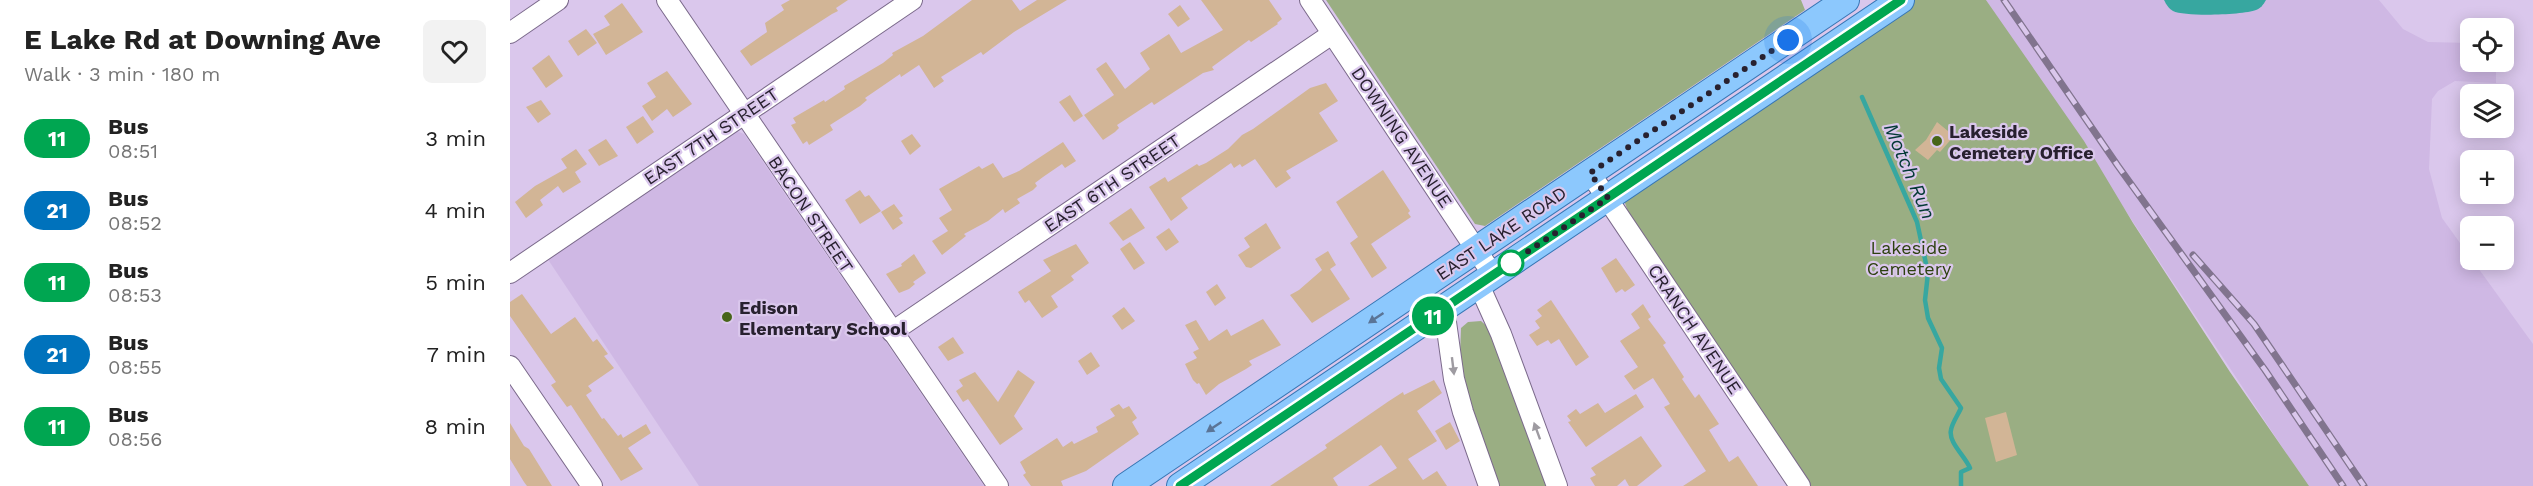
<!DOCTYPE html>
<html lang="en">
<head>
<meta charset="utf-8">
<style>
  body { margin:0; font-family:"Work Sans",sans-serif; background:#f2f2f2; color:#222; height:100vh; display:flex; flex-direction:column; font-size:22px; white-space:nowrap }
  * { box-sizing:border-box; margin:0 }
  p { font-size:20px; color:#767676 }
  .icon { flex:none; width:33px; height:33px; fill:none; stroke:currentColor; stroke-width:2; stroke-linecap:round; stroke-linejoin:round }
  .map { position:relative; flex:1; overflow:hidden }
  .sheet { display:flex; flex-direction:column; background:#fff; width:510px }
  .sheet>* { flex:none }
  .badge { padding:0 12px; border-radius:20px; font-size:21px; line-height:39px }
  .tools { position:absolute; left:1950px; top:18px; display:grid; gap:12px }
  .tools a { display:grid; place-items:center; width:54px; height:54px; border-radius:9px; background:#fff; box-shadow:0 3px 15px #0003; font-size:30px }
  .you { position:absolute; width:30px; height:30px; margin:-15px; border:4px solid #fff; border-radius:50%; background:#1a73e8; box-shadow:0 0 0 9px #1a73e833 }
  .map>.badge { position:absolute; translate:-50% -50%; box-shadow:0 0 0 3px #fff }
  .round { display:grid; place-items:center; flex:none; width:63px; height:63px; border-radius:9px; background:#f2f2f2 }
  .head { display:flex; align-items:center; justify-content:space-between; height:102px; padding:0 24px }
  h1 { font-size:28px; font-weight:700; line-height:45px }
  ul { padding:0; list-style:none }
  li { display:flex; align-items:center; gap:18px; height:72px; padding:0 24px }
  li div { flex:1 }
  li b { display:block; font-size:22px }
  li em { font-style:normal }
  li .badge { min-width:66px; font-weight:700; text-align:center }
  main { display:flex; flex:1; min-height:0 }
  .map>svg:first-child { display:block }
  .built { fill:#cfb8e4 }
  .green { fill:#9aae83 }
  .water { fill:#37a7a0 }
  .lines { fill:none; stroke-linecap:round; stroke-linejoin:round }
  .stream { stroke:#37a7a0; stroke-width:4.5 }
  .building { fill:#d2b596 }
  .minor-casing { stroke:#7b6a8b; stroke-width:22 }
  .major-casing { stroke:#3776b4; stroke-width:28 }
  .minor { stroke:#fff; stroke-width:20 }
  .major { stroke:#8cc8fd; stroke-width:26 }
  .rail-casing { stroke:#81748e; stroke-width:7 }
  .rail { stroke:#dac7ec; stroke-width:4.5; stroke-dasharray:14; stroke-linecap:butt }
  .oneway { fill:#5a7496 }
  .oneway2 { fill:#9e9ba1 }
  .line-casing { stroke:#fff; stroke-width:14 }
  .line { stroke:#00a651; stroke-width:9 }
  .walk { stroke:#28212f; stroke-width:6; stroke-dasharray:0 10.8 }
  .poi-dot { fill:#486519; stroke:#dac7ec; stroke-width:2 }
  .stop-dot { fill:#fff; stroke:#00a651; stroke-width:3 }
  .labels { text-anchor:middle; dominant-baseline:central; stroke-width:4.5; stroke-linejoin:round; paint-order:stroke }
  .poi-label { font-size:18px; font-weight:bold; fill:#28212f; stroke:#dac7ec; text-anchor:start }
  .street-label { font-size:18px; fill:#28212f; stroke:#dac7ec }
  .park-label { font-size:18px; fill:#2d410f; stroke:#dac7ec }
  .water-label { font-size:20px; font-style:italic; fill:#033935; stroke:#dac7ec }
</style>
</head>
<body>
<main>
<section class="sheet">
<div class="head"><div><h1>E Lake Rd at Downing Ave</h1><p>Walk · 3 min · 180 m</p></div><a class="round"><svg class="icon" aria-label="heart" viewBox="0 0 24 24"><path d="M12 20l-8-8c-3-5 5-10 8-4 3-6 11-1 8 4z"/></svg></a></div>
<ul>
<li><span class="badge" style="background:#00a651;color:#fff">11</span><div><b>Bus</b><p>08:51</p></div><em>3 min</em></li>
<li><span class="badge" style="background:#0072bc;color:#fff">21</span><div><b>Bus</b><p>08:52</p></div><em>4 min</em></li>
<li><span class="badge" style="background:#00a651;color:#fff">11</span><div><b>Bus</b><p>08:53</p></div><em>5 min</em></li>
<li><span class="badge" style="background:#0072bc;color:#fff">21</span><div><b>Bus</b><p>08:55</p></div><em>7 min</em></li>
<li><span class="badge" style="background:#00a651;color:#fff">11</span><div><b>Bus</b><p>08:56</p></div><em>8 min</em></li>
</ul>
</section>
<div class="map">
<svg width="2023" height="486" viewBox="0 0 2023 486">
  <rect width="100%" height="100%" fill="#dac7ec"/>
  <g class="built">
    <polygon points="1476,0 1869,0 1893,29 1918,42 1960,43 1960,62 1986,62 1986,83 1945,81 1928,91 1922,99 1919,169 1932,218 2023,344 2023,486 1798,486"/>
    <polygon points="224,130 234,134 474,486 189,486 37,258"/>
  </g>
  <g class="green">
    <polygon points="816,0 1291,0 1295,10 975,226 965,224"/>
    <polygon points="1405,0 1476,0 1574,141 1623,223 1720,372 1799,486 1297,486 1118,212 1114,200"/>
    <polygon points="971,321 979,328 1040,486 985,486 949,381 951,328 958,322"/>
  </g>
  <path class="water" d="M1654,0H1756C1753,5 1751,8 1746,10C1733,15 1675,17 1663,11C1659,9 1656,4 1654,0Z"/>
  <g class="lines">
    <path class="stream" d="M1352,97L1407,222L1418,273L1415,300L1418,318L1432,348L1429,368L1431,379L1451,408C1448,415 1442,423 1441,430C1438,442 1455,456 1460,468L1451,472V486"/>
  </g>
  <g class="building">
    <polygon points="280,0 338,0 326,8 328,11 322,14 241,66 230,51 257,32 255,23 274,10 271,5"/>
    <polygon points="462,0 502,0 510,11 527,0 557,0 504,32 473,55 471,52 431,77 434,81 424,88 409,65 391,77 390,74 355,98 357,100 350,106 320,125 323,130 299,145 297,141 293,144 281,125 286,123 283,118 314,100 315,102 335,89 334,86 373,63 383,55 382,53 413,36"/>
    <polygon points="691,0 759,0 772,19 767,23 768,24 741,42 739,40 702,67 704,70 693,73 644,105 642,102 607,125 609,128 605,132 593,140 574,115 604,95 586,69 596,62 615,89 640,69 630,53 659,34 671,53 713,30"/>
    <polygon points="112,3 133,32 96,55 83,34 100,25 94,16"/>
    <polygon points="670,5 680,19 668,27 658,14"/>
    <polygon points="76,29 87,43 68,56 58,41"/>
    <polygon points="39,55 53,76 36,88 22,68"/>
    <polygon points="157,71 182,104 163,117 157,109 142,121 132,106 146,97 137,83"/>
    <polygon points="816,83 828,101 809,113 828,141 776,171 781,178 766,188 745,159 732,167 730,164 724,168 721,163 671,198 678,208 661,221 639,187 655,177 658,182 687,164 689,166 696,163 718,149 732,135 743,129 800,88"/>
    <polygon points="560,95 573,116 564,122 549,102"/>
    <polygon points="31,100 41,114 28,123 16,107"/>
    <polygon points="133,116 144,132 127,144 116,127"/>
    <polygon points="1427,122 1444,136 1430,152 1427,150 1418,160 1405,150 1416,140"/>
    <polygon points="402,134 411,146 400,155 391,141"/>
    <polygon points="96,139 108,156 89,166 78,150"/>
    <polygon points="553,142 566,161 555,168 552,164 533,177 525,183 527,186 523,190 507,199 510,203 495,213 493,209 478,221 454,234 456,236 432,255 422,241 438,231 429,218 442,210 429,189 469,166 472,169 483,163 493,178 509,171"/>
    <polygon points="66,149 77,164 65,172 71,182 53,193 48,186 30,200 33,205 16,218 5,202 25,186 57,168 51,159"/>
    <polygon points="873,170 900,211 898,213 901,217 861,244 877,268 862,278 840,243 848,237 826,202"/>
    <polygon points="350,190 355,197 359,195 371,211 350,224 335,200"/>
    <polygon points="384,204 393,216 389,218 393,223 383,230 371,212"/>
    <polygon points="621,208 635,228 613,241 599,223"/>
    <polygon points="756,223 771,248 741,268 736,267 728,255 740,247 734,238"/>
    <polygon points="659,228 669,242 656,251 646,237"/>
    <polygon points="620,242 635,263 624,270 610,249"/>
    <polygon points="566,244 579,263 561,276 564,280 541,296 548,307 532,318 519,300 515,303 508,292 541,271 533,260"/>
    <polygon points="818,251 826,265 820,269 840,299 802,323 780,295 789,290 812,270 805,259"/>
    <polygon points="404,254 416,273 403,282 405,284 399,289 389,293 376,274 392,266 391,264"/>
    <polygon points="1106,258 1125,285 1115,292 1112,289 1106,293 1091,268"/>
    <polygon points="707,284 716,298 705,306 696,292"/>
    <polygon points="12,294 41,334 65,317 83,342 87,339 98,354 94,356 104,368 78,386 82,391 76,395 92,419 94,418 108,436 111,434 113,438 136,424 141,433 118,448 133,469 111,481 61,405 57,407 41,385 46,382 0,316 0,302"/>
    <polygon points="1041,300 1079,357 1066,366 1049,339 1041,344 1038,340 1027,346 1019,335 1030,328 1025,321 1032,316 1027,310"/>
    <polygon points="1133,304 1141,317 1138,319 1156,343 1153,345 1174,377 1172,379 1185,398 1189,394 1209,424 1199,430 1219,462 1228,456 1248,486 1173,486 1196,471 1154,407 1160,404 1143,378 1124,390 1114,376 1128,367 1110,341 1130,328 1121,314"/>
    <polygon points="614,307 625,321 612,330 602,316"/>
    <polygon points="753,319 771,345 739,361 742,365 736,369 709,384 696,395 689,383 687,384 683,380 675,364 687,358 683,352 689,349 675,325 686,320 699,341 717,329 721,336"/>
    <polygon points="443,337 454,353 438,361 428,347"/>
    <polygon points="581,352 590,366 577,375 568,361"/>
    <polygon points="508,370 525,382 504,416 513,429 490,445 458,399 453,402 446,391 453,386 449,380 465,372 488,402"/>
    <polygon points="924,380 932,393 907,411 927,441 898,459 913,480 927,471 937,486 858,486 887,468 871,445 823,478 828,486 760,486 817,448 815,445 879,401 893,392 894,395"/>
    <polygon points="1126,394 1134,407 1076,447 1058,422 1061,421 1057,416 1066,409 1070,414 1088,403 1095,413"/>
    <polygon points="609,404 613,409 619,406 627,418 622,422 629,434 576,471 551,481 553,486 521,486 513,475 516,473 510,462 547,438 553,447 562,441 564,444 588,432 586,427 605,416 600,409"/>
    <polygon points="1496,412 1507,455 1486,462 1475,418"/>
    <polygon points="940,422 950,441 936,450 925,431"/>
    <polygon points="0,423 14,446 19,449 42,486 17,486 14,482 0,459"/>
    <polygon points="1131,436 1152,466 1127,486 1119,486 1115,479 1107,486 1085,486 1080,478 1086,475 1081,468"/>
  </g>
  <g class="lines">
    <defs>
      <g id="minor">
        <polyline points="157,0 488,486"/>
        <polyline points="800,0 983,275"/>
        <polyline points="0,33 48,0"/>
        <polyline points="1080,173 1290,486"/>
        <polyline points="0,273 402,0"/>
        <polyline points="969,285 991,334 1047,486"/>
        <polyline points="934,308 944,379 953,412 979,486"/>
        <polyline points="382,332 822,34"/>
        <polyline points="0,366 82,486"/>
      </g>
      <g id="major">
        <polyline points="616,486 1336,0"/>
        <polyline points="670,486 1391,0"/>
      </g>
    </defs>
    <use href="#minor" class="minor-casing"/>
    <use href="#major" class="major-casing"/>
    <use href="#minor" class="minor"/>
    <use href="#major" class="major"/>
    <defs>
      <g id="rail">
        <polyline points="1494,0 1608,166 1755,370 1833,486"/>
        <polyline points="1683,255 1744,324 1854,486"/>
      </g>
    </defs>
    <use href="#rail" class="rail-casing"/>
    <use href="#rail" class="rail"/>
  </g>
  <defs><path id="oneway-solid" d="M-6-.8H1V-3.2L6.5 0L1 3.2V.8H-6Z" transform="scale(1.5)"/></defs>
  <g class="oneway">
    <use href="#oneway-solid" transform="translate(866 318) rotate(146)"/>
    <use href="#oneway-solid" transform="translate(704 427) rotate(146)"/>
  </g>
  <g class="oneway2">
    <use href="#oneway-solid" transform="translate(943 366) rotate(83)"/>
    <use href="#oneway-solid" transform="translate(1027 431) rotate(-110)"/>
  </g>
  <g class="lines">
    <defs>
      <polyline id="line" points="670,486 1391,0"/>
    </defs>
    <use href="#line" class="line-casing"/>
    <use href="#line" class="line"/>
    <polyline class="walk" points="1001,263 996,266 1098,198 1080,173 1278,40"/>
  </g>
  <g class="poi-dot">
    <circle cx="1427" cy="141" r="6"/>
    <circle cx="217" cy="317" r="6"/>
  </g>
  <circle class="stop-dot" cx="1001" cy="263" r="12"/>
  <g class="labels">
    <g class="poi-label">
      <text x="1439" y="131">Lakeside<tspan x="1439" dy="21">Cemetery Office</tspan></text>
      <text x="229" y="307">Edison<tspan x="229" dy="21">Elementary School</tspan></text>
    </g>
    <g class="street-label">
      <text transform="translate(201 136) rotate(-34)">EAST 7TH STREET</text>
      <text transform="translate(892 137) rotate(56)">DOWNING AVENUE</text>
      <text transform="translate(602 183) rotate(-34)">EAST 6TH STREET</text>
      <text transform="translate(301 214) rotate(56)">BACON STREET</text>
      <text transform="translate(991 233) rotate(-34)">EAST LAKE ROAD</text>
      <text transform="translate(1185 329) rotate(56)">CRANCH AVENUE</text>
    </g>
    <g class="park-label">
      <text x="1399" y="247">Lakeside<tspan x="1399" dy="21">Cemetery</tspan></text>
    </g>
    <g class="water-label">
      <text transform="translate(1400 171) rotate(67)">Motch Run</text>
    </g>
  </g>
</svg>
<div class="tools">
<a><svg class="icon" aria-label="locate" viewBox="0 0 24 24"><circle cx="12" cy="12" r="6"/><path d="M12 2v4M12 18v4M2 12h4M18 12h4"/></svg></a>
<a><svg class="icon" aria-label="layers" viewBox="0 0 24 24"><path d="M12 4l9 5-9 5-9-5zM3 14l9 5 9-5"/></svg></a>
<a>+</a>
<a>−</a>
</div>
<div class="you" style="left:1278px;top:40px"></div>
<b class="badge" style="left:923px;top:316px;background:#00a651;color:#fff">11</b>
</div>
</main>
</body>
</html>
